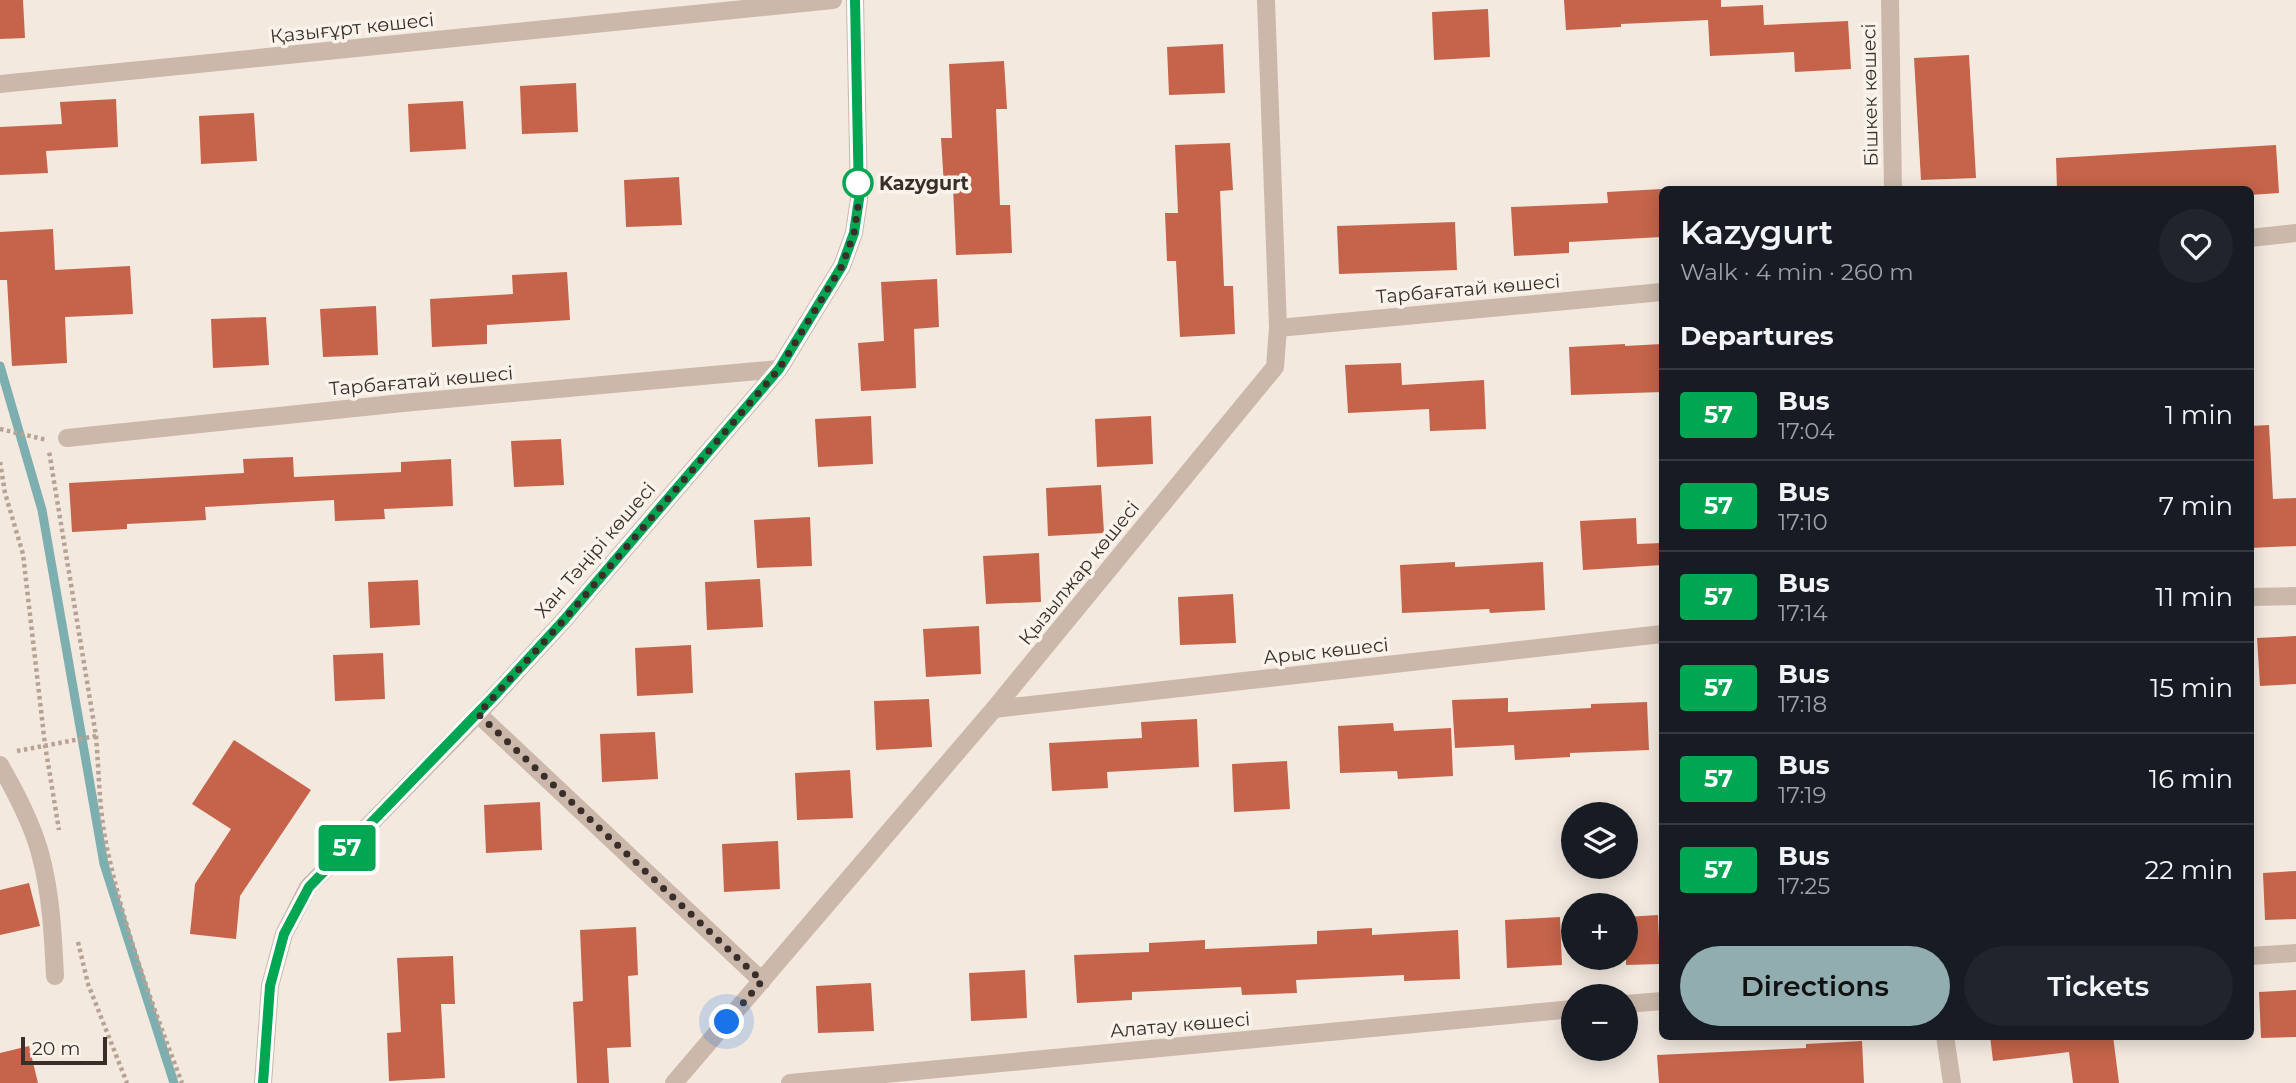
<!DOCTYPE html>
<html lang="en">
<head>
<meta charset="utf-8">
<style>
  body { margin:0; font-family:Montserrat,sans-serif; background:#20242c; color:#f1f3f6; height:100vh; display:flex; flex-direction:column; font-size:26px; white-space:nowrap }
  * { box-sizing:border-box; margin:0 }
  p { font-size:23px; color:#9ea1a6 }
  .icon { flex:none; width:38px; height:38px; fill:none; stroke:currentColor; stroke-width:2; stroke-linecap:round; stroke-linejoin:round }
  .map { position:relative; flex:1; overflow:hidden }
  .drawer { position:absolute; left:1659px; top:186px; width:595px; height:854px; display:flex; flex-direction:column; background:#171b24; border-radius:10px; box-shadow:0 4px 18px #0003 }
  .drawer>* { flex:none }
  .badge { padding:0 14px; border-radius:5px; font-size:24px; line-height:46px }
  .tools { position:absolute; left:1561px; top:802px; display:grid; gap:14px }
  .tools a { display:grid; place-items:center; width:77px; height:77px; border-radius:50%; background:#171b24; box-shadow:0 4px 18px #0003; font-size:35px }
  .scale { position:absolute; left:21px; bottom:18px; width:86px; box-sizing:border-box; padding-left:7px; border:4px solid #392e2a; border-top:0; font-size:19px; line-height:24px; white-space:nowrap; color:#392e2a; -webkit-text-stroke:5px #faf3eb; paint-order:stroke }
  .you { position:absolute; width:35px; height:35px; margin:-18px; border:5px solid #fff; border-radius:50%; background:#1a73e8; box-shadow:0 0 0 10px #1a73e833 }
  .map>.badge { position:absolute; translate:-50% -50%; box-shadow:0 0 0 4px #fff }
  h2 { padding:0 21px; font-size:26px; line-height:63px }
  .round { display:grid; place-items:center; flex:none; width:74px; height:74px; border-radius:37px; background:#20242c }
  .headline { display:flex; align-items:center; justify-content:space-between; height:119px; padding:0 21px }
  h1 { font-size:33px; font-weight:600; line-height:52px }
  .cta { display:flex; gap:14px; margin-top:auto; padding:14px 21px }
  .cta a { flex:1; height:80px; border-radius:42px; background:#92adb0; color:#111; font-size:28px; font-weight:600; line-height:80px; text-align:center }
  .cta a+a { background:#20242c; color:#f1f3f6 }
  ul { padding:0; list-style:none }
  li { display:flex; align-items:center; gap:21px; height:91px; padding:0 21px; border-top:2px solid #363941 }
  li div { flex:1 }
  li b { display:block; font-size:26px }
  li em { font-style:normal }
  li .badge { min-width:77px; font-weight:700; text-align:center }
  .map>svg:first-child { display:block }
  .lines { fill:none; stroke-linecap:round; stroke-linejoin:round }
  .stream { stroke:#7dafb0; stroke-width:9 }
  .building { fill:#c5644a }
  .path { stroke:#b7a294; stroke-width:4.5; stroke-dasharray:3.5 3.5; stroke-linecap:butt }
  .street { stroke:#cbb8aa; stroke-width:18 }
  .line-casing { stroke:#fff; stroke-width:16 }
  .line { stroke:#00a651; stroke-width:10 }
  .walk { stroke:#392e2a; stroke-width:7; stroke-dasharray:0 12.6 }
  .stop-dot { fill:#fff; stroke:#00a651; stroke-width:3.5 }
  .labels { text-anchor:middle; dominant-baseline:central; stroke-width:7; stroke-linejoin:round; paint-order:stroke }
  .street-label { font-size:19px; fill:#392e2a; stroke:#faf3eb }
  .stop-label { font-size:19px; font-weight:bold; fill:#392e2a; stroke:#faf3eb; text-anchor:start }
</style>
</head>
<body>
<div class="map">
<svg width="2296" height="1083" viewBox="0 0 2296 1083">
  <rect width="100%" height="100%" fill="#f3e9df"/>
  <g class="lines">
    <polyline class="stream" points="0,366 42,510 104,864 174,1083"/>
  </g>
  <g class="building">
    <polygon points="0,0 23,0 25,38 0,39"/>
    <polygon points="1564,0 1721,0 1721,7 1763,5 1764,25 1848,21 1851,69 1795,72 1794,52 1710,56 1708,20 1621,24 1621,27 1566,30"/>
    <polygon points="1488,9 1490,57 1434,60 1432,12"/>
    <polygon points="1223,44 1225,93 1169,95 1167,47"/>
    <polygon points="1969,55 1976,178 1921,180 1914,58"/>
    <polygon points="1004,61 1007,109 996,109 1000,205 1010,205 1012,253 956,255 953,186 944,186 941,138 952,138 949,64"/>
    <polygon points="576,83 578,132 522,134 520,86"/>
    <polygon points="116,99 118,147 46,151 48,173 0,175 0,127 62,124 60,102"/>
    <polygon points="463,101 466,149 410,152 408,104"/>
    <polygon points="254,113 257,161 201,164 199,116"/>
    <polygon points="1230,143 1233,190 1220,191 1224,286 1233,286 1235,334 1180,337 1176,261 1167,261 1165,213 1178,213 1175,145"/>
    <polygon points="2276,145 2279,193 2250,195 2250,189 2057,189 2056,158"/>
    <polygon points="679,177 682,225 626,227 624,180"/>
    <polygon points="1662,189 1662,237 1569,242 1569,253 1514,256 1511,207 1608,203 1607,192"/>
    <polygon points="1455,222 1457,270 1339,274 1337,226"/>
    <polygon points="53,229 55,270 130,266 133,314 65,317 67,363 12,366 7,280 0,280 0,232"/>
    <polygon points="567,272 570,320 487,325 487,344 432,347 430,299 513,294 512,275"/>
    <polygon points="937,279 939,327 914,329 916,388 861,391 858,343 884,341 881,282"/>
    <polygon points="376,306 378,355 323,357 320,309"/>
    <polygon points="266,317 269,365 213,368 211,319"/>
    <polygon points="1625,344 1625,346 1662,344 1662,392 1571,395 1569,347"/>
    <polygon points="1401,363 1402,385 1484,380 1486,429 1430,431 1429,409 1348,413 1345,365"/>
    <polygon points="871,416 873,464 818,467 815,419"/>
    <polygon points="1151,416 1153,464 1097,467 1095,419"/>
    <polygon points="2269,425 2273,499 2296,498 2296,546 2250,548 2250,426"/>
    <polygon points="561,439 564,485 514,487 511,441"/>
    <polygon points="293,457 294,477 401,472 401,462 451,459 453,506 384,509 385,519 335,521 334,500 205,507 206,520 127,524 127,529 72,532 69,483 244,473 243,459"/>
    <polygon points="1101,485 1104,533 1048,536 1046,488"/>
    <polygon points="810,517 812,566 757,568 754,520"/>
    <polygon points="1636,518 1637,544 1662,543 1662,565 1583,570 1580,521"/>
    <polygon points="1039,553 1041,602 986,604 983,556"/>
    <polygon points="1455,562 1455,567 1543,562 1545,610 1490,613 1489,609 1402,613 1400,565"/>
    <polygon points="760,579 763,627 707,630 705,582"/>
    <polygon points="418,580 420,625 370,628 368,582"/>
    <polygon points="1233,594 1236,643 1180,645 1178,597"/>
    <polygon points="979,626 981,674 926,677 923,629"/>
    <polygon points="2296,636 2296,684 2260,686 2257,638"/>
    <polygon points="691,645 693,693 637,696 635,648"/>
    <polygon points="383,653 385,699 335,701 333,655"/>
    <polygon points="1508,698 1508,712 1591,708 1591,704 1647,702 1649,750 1570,753 1570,757 1515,760 1514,745 1455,748 1452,700"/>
    <polygon points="929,699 932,747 876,750 874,701"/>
    <polygon points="1197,719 1199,767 1107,772 1108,788 1052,791 1049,743 1142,738 1141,722"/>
    <polygon points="1393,723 1394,731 1451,728 1453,776 1398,779 1397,771 1340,773 1338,726"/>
    <polygon points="655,732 658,779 602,782 600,734"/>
    <polygon points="234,740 311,790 240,896 236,939 190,934 195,884 231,829 192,804"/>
    <polygon points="1287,761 1290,809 1234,812 1232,764"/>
    <polygon points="850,770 853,818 797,820 795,773"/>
    <polygon points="540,802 542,850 486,853 484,805"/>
    <polygon points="778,841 780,889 724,892 722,844"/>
    <polygon points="2296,871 2296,919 2265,920 2263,873"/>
    <polygon points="29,883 40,926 0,935 0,890"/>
    <polygon points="1658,915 1660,964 1626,965 1626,917"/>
    <polygon points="1560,917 1562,965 1507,968 1505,920"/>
    <polygon points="636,927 638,975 628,976 631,1047 607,1048 609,1083 577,1083 573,1002 583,1001 580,930"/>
    <polygon points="1372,928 1372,935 1458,930 1460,979 1404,981 1404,975 1296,980 1297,993 1242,995 1241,987 1132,992 1132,1000 1077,1003 1074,955 1149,952 1149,943 1205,940 1205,949 1317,944 1317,931"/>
    <polygon points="453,956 455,1004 441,1004 445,1078 389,1081 387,1033 401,1032 397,958"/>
    <polygon points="1025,970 1027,1018 971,1021 969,973"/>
    <polygon points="871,983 874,1031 818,1033 816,986"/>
    <polygon points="2296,990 2296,1037 2261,1038 2259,992"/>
    <polygon points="1990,1036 2113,1036 2119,1083 2073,1083 2069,1052 1993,1061"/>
    <polygon points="1862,1041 1864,1083 1659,1083 1657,1055 1806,1048 1806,1044"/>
    <polygon points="29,1046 38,1083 0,1083 0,1053"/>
  </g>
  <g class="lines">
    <g class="path">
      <polyline points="0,429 47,440"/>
      <polyline points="0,462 5,493 23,554 45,745 59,830"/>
      <path d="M96,736C99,771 99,808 106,843C123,926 152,1004 182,1083"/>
      <polyline points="17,751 96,736 49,451"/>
      <polyline points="78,942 88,984 127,1083"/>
    </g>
    <g class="street">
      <polyline points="1890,0 1893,189"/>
      <polyline points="0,84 833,0"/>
      <polyline points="2250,238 2296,233"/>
      <polyline points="1278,328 1662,292"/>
      <polyline points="67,438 403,403 779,369"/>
      <polyline points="2250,597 2296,596"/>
      <polyline points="994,709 1662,634"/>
      <polyline points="478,714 762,981"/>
      <path d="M0,765C15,791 32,824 40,853C51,893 53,935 55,976"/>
      <polyline points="2250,956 2296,953"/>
      <polyline points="1626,1004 1662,1001"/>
      <polyline points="1945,1036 1952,1083"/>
      <polyline points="263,1083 270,986 284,934 308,887 478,714 564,620 779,369 842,266 854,233 859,199 855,0"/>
      <polyline points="674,1083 994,709 1275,367 1278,328 1266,0"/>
      <polyline points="790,1083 1573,1009"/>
    </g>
  </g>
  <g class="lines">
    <defs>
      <polyline id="line" points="263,1083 270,986 284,934 309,887 495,695 564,620 779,369 842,266 854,233 859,199 855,0"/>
    </defs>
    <use href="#line" class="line-casing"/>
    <use href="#line" class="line"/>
    <polyline class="walk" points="727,1022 762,981 478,714 564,620 779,369 842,266 854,233 859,199 858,174 858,183"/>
  </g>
  <circle class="stop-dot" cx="858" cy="183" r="14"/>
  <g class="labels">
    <g class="street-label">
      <text transform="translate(352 28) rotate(-6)">Қазығұрт көшесі</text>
      <text transform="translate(1870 95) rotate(-91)">Бішкек көшесі</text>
      <text transform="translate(1468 289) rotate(-5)">Тарбағатай көшесі</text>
      <text transform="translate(421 381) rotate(-5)">Тарбағатай көшесі</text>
      <text transform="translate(595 550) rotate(-49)">Хан Тәңірі көшесі</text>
      <text transform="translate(1079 573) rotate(-51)">Қызылжар көшесі</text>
      <text transform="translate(1326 651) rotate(-6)">Арыс көшесі</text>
      <text transform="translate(1180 1025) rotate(-5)">Алатау көшесі</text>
    </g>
    <g class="stop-label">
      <text x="879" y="183">Kazygurt</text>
    </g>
  </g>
</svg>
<div class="tools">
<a><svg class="icon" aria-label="layers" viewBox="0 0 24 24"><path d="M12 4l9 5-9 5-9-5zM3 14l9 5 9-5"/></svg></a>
<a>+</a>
<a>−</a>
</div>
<div class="scale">20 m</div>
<div class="you" style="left:727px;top:1022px"></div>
<b class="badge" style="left:347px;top:848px;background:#00a651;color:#fff">57</b>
<section class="drawer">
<div class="headline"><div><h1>Kazygurt</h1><p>Walk · 4 min · 260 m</p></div><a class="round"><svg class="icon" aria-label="heart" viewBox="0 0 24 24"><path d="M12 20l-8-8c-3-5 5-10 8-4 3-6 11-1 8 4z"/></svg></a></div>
<h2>Departures</h2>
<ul>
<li><span class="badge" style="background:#00a651;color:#fff">57</span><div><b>Bus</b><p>17:04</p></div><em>1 min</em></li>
<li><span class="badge" style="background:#00a651;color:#fff">57</span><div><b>Bus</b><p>17:10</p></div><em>7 min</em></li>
<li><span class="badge" style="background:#00a651;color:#fff">57</span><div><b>Bus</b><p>17:14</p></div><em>11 min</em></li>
<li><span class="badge" style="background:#00a651;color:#fff">57</span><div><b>Bus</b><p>17:18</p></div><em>15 min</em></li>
<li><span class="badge" style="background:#00a651;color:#fff">57</span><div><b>Bus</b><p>17:19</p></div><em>16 min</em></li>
<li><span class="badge" style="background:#00a651;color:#fff">57</span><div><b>Bus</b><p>17:25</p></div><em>22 min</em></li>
</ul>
<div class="cta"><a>Directions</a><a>Tickets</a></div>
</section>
</div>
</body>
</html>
